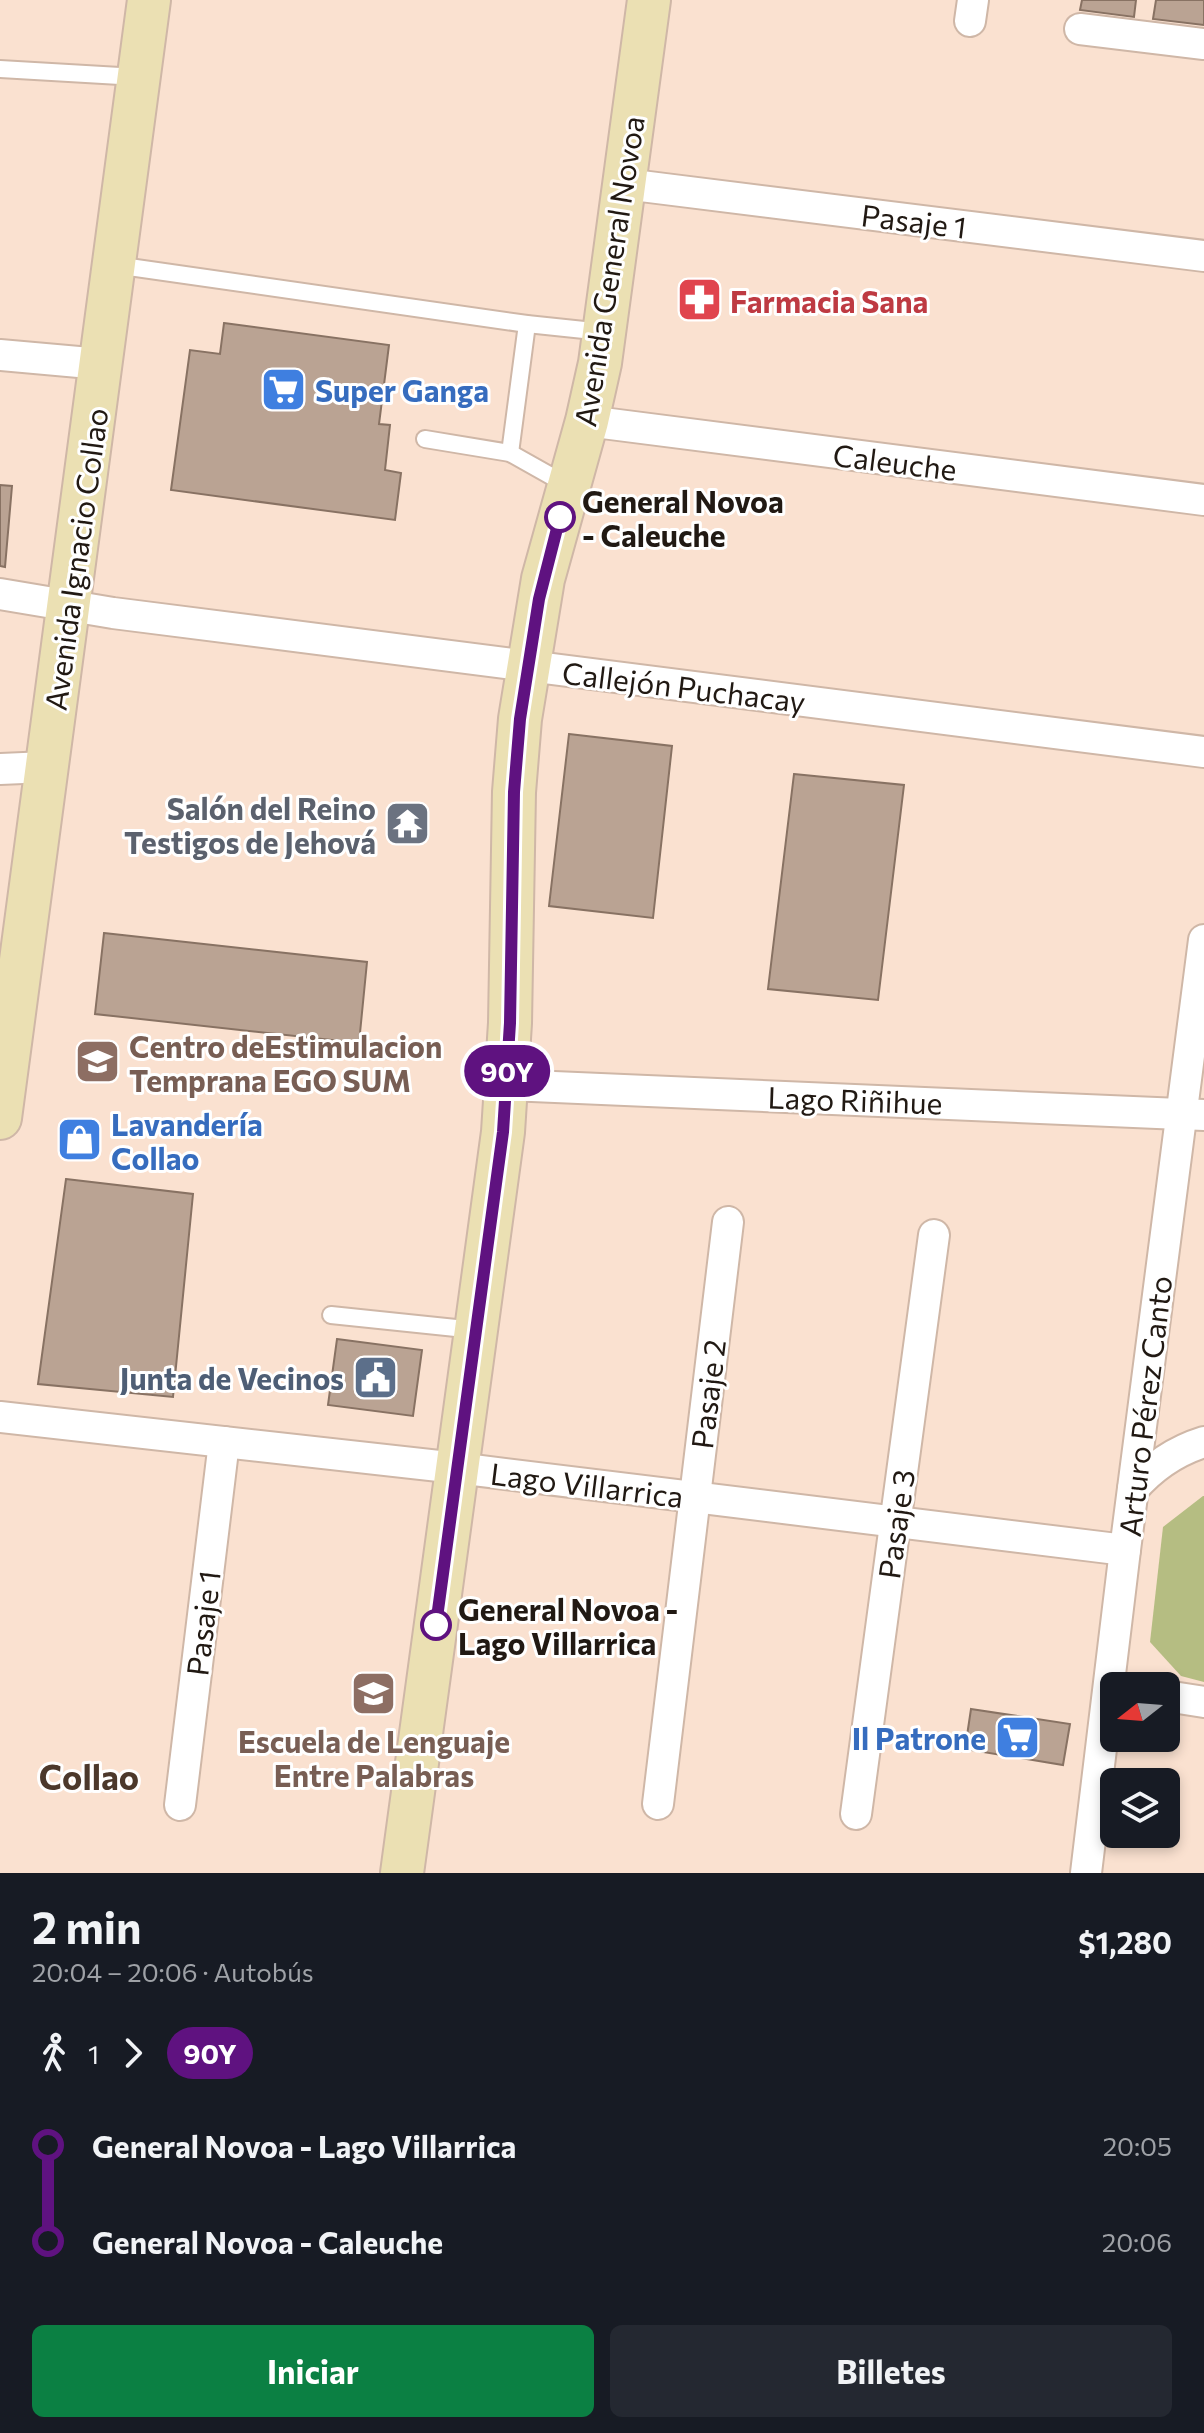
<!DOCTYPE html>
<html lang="es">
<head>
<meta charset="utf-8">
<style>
  body { margin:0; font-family:Commissioner,sans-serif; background:#242831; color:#f1f3f6; height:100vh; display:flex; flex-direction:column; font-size:30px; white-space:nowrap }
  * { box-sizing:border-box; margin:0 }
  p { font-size:26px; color:#9ea1a6 }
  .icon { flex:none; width:44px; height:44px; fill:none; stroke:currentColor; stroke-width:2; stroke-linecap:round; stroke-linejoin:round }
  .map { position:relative; height:1873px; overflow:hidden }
  .sheet { display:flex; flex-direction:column; background:#171b24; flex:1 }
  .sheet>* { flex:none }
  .badge { padding:0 16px; border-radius:26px; font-size:28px; line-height:52px }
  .needle { width:52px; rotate:253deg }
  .fabs { position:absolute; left:1100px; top:1672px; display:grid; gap:16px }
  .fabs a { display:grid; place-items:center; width:80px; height:80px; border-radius:12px; background:#171b24; box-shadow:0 4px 12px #0003; font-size:40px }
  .map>.badge { position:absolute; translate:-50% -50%; box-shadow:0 0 0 4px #fff }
  .legs { display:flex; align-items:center; gap:12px; height:88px; padding:0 32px; font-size:26px }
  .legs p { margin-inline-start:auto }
  .overview { display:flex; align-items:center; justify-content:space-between; height:136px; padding:0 32px }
  h1 { font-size:44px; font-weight:700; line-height:60px }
  .primary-button { display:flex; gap:16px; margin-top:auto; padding:16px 32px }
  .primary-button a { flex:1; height:92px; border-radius:12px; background:#0b8043; color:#fff; font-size:32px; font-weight:700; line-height:92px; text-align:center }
  .primary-button a+a { background:#242831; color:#f1f3f6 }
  ul { padding:0 32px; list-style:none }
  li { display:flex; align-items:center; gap:28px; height:96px; font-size:30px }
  li i { display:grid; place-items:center; width:12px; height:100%; margin:0 10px; background:currentColor }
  li i::after { content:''; width:20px; height:20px; margin:-10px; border:6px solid; border-radius:50%; background:#171b24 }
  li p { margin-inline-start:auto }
  li:first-child i { background:linear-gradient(#0000 50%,currentColor 0) }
  li:last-child i { background:linear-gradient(currentColor 50%,#0000 0) }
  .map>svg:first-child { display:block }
  .green { fill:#b5bd82 }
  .building { fill:#baa393; stroke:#887263; stroke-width:2 }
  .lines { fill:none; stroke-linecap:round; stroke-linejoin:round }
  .service-casing { stroke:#cfb7a7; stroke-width:20 }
  .minor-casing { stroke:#cfb7a7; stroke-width:34 }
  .secondary-casing { stroke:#cfb7a7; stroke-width:46 }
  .service { stroke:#fff; stroke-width:16 }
  .minor { stroke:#fff; stroke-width:30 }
  .secondary { stroke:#ebe0b3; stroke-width:42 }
  .line-1-casing { stroke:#fff; stroke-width:18 }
  .line-1 { stroke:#5f1280; stroke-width:12 }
  .stop-1-dot { fill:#fff; stroke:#5f1280; stroke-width:4 }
  .labels { text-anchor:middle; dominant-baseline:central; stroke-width:6; stroke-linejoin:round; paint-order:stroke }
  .street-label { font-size:30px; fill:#211913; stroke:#fff }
  .health-label { font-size:30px; font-weight:bold; fill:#be3a42; stroke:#fff; text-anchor:start }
  .shop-label { font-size:30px; font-weight:bold; fill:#366cbe; stroke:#fff; text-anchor:start }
  .stop-label { font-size:30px; font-weight:bold; fill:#211913; stroke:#fff; text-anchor:start }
  .worship-label { font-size:30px; font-weight:bold; fill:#5b616d; stroke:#fff; text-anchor:end }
  .education-label { font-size:30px; font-weight:bold; fill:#785e54; stroke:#fff; text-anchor:start }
  .service-label { font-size:30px; font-weight:bold; fill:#4e5e75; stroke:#fff; text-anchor:end }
  .quarter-label { font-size:34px; font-weight:bold; fill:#4c382b; stroke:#fff }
</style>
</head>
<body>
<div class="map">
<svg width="1204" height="1873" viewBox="0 0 1204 1873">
  <rect width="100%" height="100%" fill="#fae1d0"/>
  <polygon class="green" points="1203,1496 1204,1496 1204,1682 1181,1676 1150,1642 1163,1527"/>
  <g class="building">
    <polygon points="1082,0 1136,0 1134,17 1080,10"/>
    <polygon points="1156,0 1204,0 1204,25 1153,19"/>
    <polygon points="224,323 389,345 379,424 390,425 385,470 401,473 395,520 171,490 190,350 220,354"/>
    <polygon points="0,485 12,486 5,567 0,566"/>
    <polygon points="569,734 672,746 653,918 549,906"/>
    <polygon points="794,774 904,785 878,1000 768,989"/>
    <polygon points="104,933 367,962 359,1043 95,1014"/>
    <polygon points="66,1179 193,1194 173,1397 38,1384"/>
    <polygon points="337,1339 422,1350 413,1416 328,1405"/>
    <polygon points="971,1709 1070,1724 1063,1765 965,1749"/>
  </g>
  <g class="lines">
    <defs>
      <g id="service">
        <polyline points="0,69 137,77"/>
        <polyline points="115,265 527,324 603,332"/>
        <polyline points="425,439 510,453 567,485"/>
        <polyline points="510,453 527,324"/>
        <polyline points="331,1315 475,1330"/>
      </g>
      <g id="minor">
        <polyline points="970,21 973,0"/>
        <polyline points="1080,29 1204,44"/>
        <polyline points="625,184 1204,256"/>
        <polyline points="0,355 101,364"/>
        <polyline points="587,421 1204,500"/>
        <polyline points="0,594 113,613 1204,752"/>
        <polyline points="0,769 47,767"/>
        <polyline points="506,1085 1204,1115"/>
        <polyline points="0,1417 457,1468 1125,1550"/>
        <path d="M1133,1489C1153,1466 1175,1451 1204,1442"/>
        <polyline points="1166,1696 1204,1702"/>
        <polyline points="658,1804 728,1222"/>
        <polyline points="180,1805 224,1442"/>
        <polyline points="856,1814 934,1235"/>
        <polyline points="1086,1873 1125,1550 1204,940"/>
      </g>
      <g id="secondary">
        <polyline points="0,1118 149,0"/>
        <polyline points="402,1873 503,1132 510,1023 514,792 520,719 543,579 587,421 600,363 649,0"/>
      </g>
    </defs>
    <use href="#service" class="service-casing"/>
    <use href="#minor" class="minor-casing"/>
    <use href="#secondary" class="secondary-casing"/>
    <use href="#service" class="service"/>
    <use href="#minor" class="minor"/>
    <use href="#secondary" class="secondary"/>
  </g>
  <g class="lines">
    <defs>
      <polyline id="line-1" points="436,1625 503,1132 510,1023 514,792 520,719 539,599 560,517"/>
    </defs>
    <use href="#line-1" class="line-1-casing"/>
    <use href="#line-1" class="line-1"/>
  </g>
  <defs>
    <symbol id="pharmacy-square" viewBox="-11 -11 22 22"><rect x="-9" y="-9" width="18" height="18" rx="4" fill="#e0444e" stroke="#fff"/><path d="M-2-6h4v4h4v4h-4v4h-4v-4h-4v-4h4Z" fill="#fff"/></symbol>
    <symbol id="supermarket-square" viewBox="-11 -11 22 22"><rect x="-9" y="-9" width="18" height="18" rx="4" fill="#3f7fe0" stroke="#fff"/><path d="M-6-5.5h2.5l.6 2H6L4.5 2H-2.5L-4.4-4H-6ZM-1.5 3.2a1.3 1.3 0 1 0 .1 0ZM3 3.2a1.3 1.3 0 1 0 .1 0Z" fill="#fff"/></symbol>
    <symbol id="temple-square" viewBox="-11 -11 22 22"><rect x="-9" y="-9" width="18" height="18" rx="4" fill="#6b7280" stroke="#fff"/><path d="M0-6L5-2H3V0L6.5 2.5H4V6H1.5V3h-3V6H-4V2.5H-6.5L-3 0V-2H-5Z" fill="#fff"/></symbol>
    <symbol id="school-square" viewBox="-11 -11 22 22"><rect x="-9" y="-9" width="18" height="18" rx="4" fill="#8d6e63" stroke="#fff"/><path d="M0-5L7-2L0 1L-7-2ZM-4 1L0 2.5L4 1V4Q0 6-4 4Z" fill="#fff"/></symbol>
    <symbol id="shop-square" viewBox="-11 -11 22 22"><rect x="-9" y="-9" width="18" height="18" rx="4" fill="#3f7fe0" stroke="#fff"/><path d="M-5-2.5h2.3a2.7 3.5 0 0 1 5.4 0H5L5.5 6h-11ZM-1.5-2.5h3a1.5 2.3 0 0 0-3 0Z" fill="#fff"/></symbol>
    <symbol id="civic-square" viewBox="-11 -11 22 22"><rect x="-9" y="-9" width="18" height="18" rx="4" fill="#5c6f8a" stroke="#fff"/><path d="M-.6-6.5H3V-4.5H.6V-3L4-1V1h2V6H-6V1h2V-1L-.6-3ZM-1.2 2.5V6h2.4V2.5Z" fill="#fff"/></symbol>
  </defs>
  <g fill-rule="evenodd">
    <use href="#pharmacy-square" x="674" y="274" width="51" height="51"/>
    <use href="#supermarket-square" x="258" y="364" width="51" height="51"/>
    <use href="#temple-square" x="382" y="798" width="51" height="51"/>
    <use href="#school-square" x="72" y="1036" width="51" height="51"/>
    <use href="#shop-square" x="54" y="1114" width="51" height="51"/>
    <use href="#civic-square" x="350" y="1352" width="51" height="51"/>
    <use href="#school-square" x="348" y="1668" width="51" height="51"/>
    <use href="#supermarket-square" x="992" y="1712" width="51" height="51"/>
  </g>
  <g class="stop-1-dot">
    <circle cx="560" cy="517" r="14"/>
    <circle cx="436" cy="1625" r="14"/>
  </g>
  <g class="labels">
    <g class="street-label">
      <text transform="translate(914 220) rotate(7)">Pasaje 1</text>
      <text transform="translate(608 271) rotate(-81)">Avenida General Novoa</text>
      <text transform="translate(895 461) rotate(7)">Caleuche</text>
      <text transform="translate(75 559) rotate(-82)">Avenida Ignacio Collao</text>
      <text transform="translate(684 686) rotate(7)">Callejón Puchacay</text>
      <text transform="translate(855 1099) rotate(2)">Lago Riñihue</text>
      <text transform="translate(707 1394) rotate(-83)">Pasaje 2</text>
      <text transform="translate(1144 1406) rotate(-83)">Arturo Pérez Canto</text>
      <text transform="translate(587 1484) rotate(7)">Lago Villarrica</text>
      <text transform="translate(895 1524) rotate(-82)">Pasaje 3</text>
      <text transform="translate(202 1623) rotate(-83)">Pasaje 1</text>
    </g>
    <g class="health-label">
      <text x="730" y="300">Farmacia Sana</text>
    </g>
    <g class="shop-label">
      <text x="315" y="389">Super Ganga</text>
      <text x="111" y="1123">Lavandería<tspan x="111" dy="34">Collao</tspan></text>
      <text x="986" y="1737" text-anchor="end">Il Patrone</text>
    </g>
    <g class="stop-label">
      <text x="582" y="500">General Novoa<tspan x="582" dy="34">- Caleuche</tspan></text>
      <text x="458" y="1608">General Novoa -<tspan x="458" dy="34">Lago Villarrica</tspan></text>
    </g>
    <g class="worship-label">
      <text x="376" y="807">Salón del Reino<tspan x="376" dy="34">Testigos de Jehová</tspan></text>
    </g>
    <g class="education-label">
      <text x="129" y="1045">Centro deEstimulacion<tspan x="129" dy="34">Temprana EGO SUM</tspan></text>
      <text x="374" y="1740" text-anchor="middle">Escuela de Lenguaje<tspan x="374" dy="34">Entre Palabras</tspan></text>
    </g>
    <g class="service-label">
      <text x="344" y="1377">Junta de Vecinos</text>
    </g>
    <g class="quarter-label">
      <text x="89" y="1776">Collao</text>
    </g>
  </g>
</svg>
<div class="fabs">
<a><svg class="needle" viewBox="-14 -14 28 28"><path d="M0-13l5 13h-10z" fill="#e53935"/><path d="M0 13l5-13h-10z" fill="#9ea1a6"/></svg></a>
<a><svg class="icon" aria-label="layers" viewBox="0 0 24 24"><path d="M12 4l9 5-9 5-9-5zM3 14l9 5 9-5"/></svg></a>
</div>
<b class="badge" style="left:507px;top:1071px;background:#5f1280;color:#fff">90Y</b>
</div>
<section class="sheet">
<div class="overview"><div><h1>2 min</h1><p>20:04 – 20:06 · Autobús</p></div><b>$1,280</b></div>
<div class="legs"><svg class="icon" aria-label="walk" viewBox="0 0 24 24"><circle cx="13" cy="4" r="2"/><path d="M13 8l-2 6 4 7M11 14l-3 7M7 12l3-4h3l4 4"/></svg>1<svg class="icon" aria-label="forward" viewBox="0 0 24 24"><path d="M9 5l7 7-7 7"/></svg><b class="badge" style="background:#5f1280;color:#fff">90Y</b></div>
<ul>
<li><i style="color:#5f1280"></i><b>General Novoa - Lago Villarrica</b><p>20:05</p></li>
<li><i style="color:#5f1280"></i><b>General Novoa - Caleuche</b><p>20:06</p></li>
</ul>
<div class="primary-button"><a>Iniciar</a><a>Billetes</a></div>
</section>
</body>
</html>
